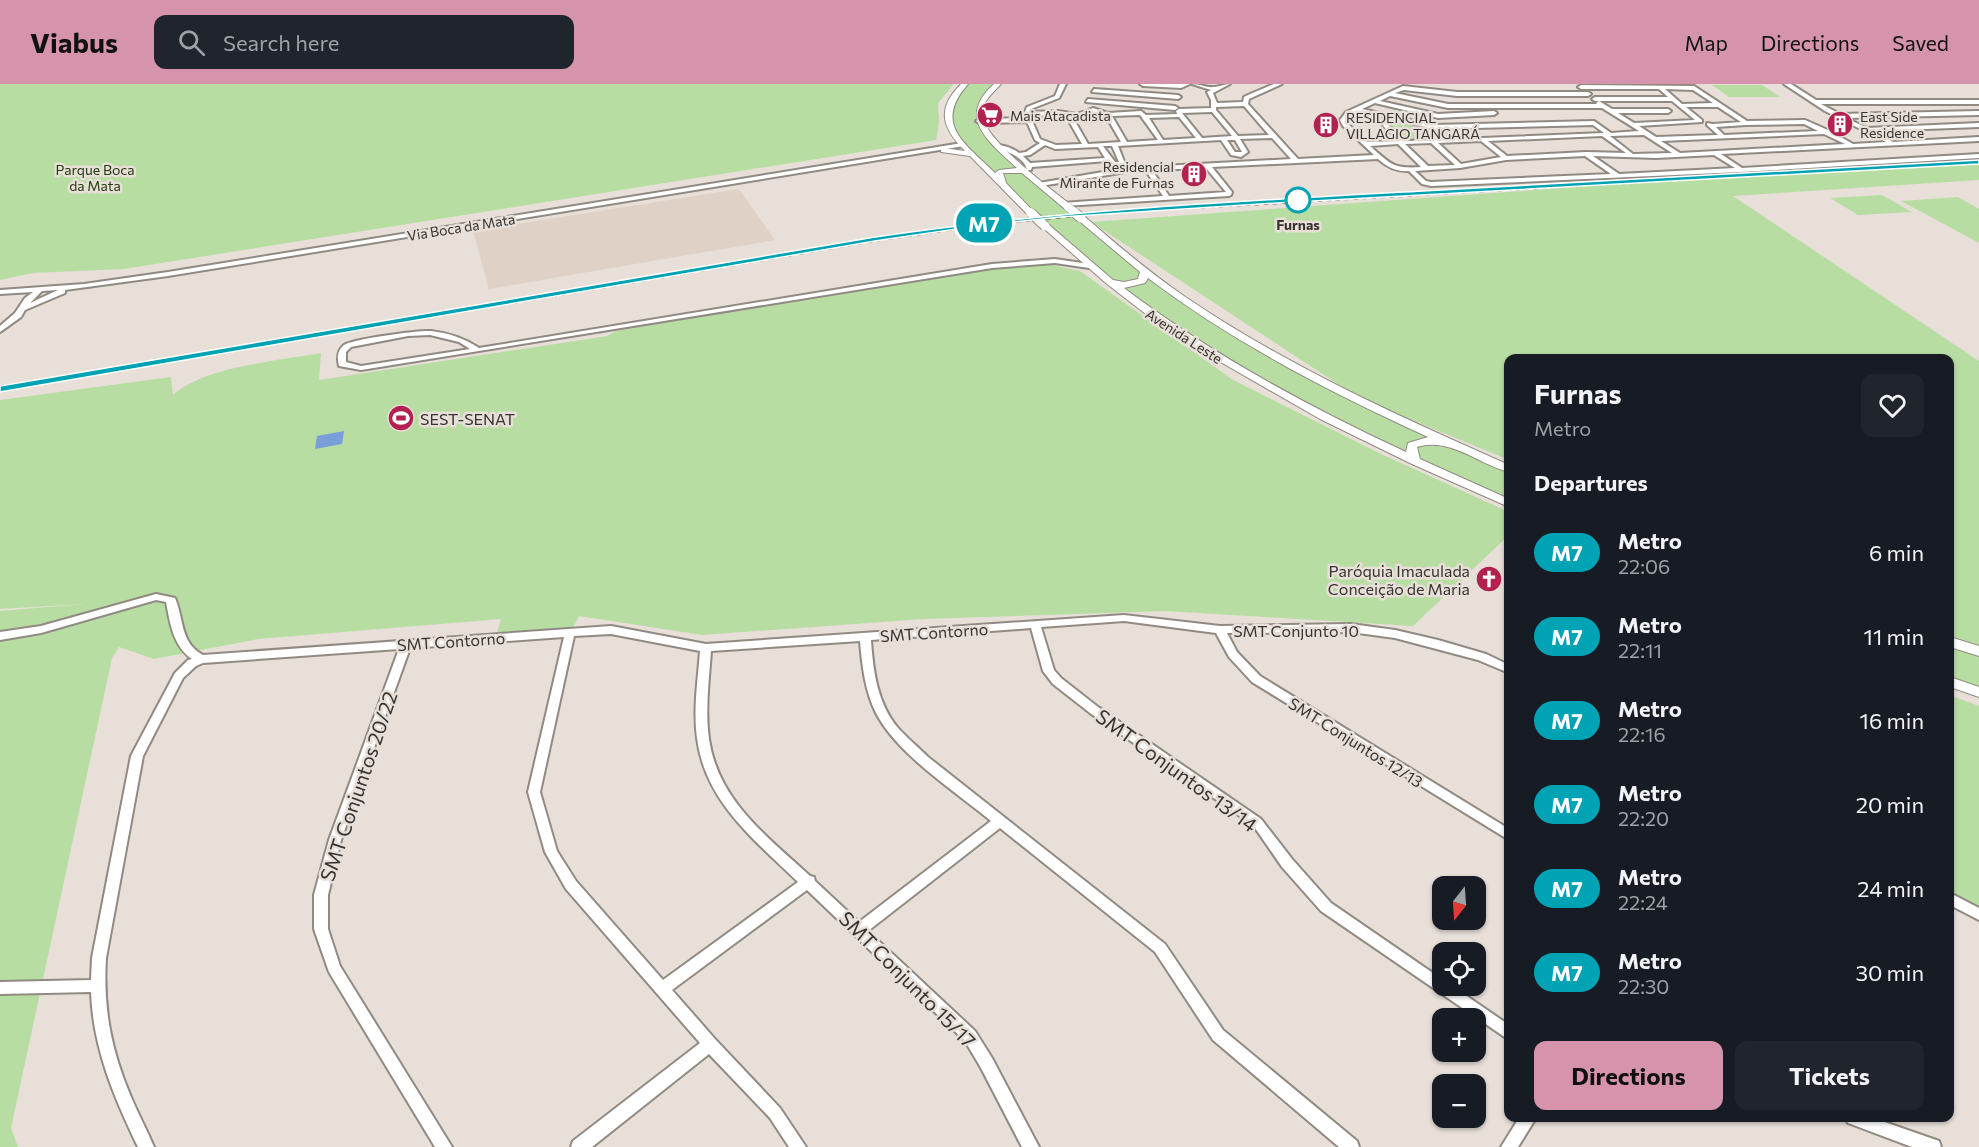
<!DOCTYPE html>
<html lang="en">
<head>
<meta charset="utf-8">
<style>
  body { margin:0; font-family:Commissioner,sans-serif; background:#20242c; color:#f1f3f6; height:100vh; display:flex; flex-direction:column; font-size:22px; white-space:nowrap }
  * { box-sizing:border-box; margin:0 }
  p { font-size:20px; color:#9ea1a6 }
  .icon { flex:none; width:33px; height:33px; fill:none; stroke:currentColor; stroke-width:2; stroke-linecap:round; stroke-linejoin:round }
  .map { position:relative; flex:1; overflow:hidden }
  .side { position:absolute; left:1504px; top:270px; width:450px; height:768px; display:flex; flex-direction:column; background:#171b24; border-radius:12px; box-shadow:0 2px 4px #0004 }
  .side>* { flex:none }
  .badge { padding:0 12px; border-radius:20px; font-size:21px; line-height:39px }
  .needle { width:39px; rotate:197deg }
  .fabs { position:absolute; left:1432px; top:792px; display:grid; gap:12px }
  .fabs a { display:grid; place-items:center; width:54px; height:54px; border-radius:12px; background:#171b24; box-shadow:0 2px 4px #0004; font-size:30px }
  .map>.badge { position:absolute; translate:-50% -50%; box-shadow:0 0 0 3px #fff }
  h2 { padding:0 30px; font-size:22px; line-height:54px }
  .round { display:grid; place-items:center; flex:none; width:63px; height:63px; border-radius:12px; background:#20242c }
  .head { display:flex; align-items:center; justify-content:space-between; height:102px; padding:0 30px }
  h1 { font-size:28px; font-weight:700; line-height:45px }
  .button { display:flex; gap:12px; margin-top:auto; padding:12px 30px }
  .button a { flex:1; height:69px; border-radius:12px; background:#d594ab; color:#111; font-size:24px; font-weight:700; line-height:69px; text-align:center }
  .button a+a { background:#20242c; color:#f1f3f6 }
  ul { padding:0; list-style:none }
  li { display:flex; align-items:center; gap:18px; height:84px; padding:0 30px }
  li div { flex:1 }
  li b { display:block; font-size:22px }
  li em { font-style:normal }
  li .badge { min-width:66px; font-weight:700; text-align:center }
  header { display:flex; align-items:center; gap:36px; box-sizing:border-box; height:84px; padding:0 30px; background:#d594ab; color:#111 }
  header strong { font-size:28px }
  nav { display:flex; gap:33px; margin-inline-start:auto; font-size:21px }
  .search { width:420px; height:54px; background:#20242c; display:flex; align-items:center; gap:15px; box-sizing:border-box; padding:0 21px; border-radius:12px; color:#9ea1a6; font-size:22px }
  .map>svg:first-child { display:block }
  .built { fill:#dfd1c5 }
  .green { fill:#b8dda3 }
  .water { fill:#799eda }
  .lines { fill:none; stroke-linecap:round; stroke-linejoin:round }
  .minor-casing { stroke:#908a83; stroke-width:4 }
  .major-casing { stroke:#908a83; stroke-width:2 }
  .minor { fill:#fff; fill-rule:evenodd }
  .major { fill:#fff; fill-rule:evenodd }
  .rail-far1 { stroke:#5c5854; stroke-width:1.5; stroke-dasharray:4.5 4.5; stroke-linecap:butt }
  .rail { stroke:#5c5854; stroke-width:2; stroke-dasharray:5 5; stroke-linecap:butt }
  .major-bridge-far1-casing { stroke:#908a83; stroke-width:9; stroke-linecap:butt }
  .major-bridge-casing { stroke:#908a83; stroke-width:11; stroke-linecap:butt }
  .major-bridge-far1 { stroke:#fff; stroke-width:8 }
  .major-bridge { stroke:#fff; stroke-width:9 }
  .line { fill:#00a3b4; stroke:#fff; stroke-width:1.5 }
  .stop-dot { fill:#fff; stroke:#00a3b4; stroke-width:3 }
  .labels { text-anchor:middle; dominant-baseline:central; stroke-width:5; stroke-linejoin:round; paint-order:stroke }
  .far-poi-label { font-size:14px; fill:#363331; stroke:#e7dfd8; text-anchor:start }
  .far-park-label { font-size:14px; fill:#223c0e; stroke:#e7dfd8 }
  .far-stop-label { font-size:14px; font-weight:bold; fill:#363331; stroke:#e7dfd8 }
  .far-street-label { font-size:14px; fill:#363331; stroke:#e7dfd8 }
  .poi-label { font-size:16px; fill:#363331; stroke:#e7dfd8; text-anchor:start }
  .street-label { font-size:16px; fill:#363331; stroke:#e7dfd8 }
  .near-street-label { font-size:20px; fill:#363331; stroke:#e7dfd8 }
</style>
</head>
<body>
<header>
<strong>Viabus</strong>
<div class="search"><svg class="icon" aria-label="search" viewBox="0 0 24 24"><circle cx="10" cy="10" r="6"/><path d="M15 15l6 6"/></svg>Search here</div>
<nav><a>Map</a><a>Directions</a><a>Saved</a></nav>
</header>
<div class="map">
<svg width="1979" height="1063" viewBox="0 0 1979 1063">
  <rect width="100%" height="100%" fill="#e7dfd8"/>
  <polygon class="built" points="739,105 775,156 489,205 473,147"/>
  <g class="green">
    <polygon points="0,0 954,0 938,19 939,39 936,56 124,185 33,189 0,196"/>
    <polygon points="963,0 996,0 980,26 981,37 998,62 1135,180 1257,265 1319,300 1509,388 1509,416 1302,319 1229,277 1170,238 1065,161 947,42 946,29"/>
    <polygon points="1712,1 1762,1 1780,13 1729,13"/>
    <polygon points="1394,38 1448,46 1460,55 1406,58 1387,41"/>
    <polygon points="1979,74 1979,96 1733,112 1979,277 1979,563 1950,554 1950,274 1509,274 1509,376 1359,314 1091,138"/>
    <polygon points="1882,111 1912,128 1858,131 1830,114"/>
    <polygon points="1958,113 1979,125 1979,159 1901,117"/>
    <path d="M1017,180H1047L1080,187L1233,296L1381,370L1509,428V451L1413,542L1166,527L924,535L702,551L579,532L573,544L497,549L501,535L258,555L154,575L119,563L112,574L11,1044L18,1063H0V527L85,520L0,525V316L171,293L173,311C206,282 277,277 321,269L319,296L607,252L616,247Z"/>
    <polygon points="1950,561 1979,570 1979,605 1950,594"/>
    <polygon points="1950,611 1979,622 1979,829 1950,813"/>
  </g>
  <polygon class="water" points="344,347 342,360 315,365 317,352"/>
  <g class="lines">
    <defs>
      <g id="minor">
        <path d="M1060,0H1066L1059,14L1031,25L1030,28L1058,27L1077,30L1093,24L1108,29L1141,27L1146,31L1177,30L1176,27L1179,25L1211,24V16L1207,8L1211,6L1192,0C1200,0 1207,4 1214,3C1219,3 1224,0 1230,0L1213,9L1217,19L1243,18L1244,13L1248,11L1274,0H1282L1249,15L1248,20L1298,75L1374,71L1343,42L1340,36L1346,28L1403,2L1457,8H1588L1591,10L1588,12H1457L1404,6L1395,9L1448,20H1597L1596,19L1599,17L1612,25H1668L1671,27L1668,29H1618L1634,39L1695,36L1672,17H1595L1592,15L1595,13H1668L1659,5H1581L1578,3L1581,1L1694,2L1747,37L1805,36L1830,47L1853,60L1886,58L1825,27L1784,0H1791L1816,16H1979V20H1821L1840,30L1979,27V31L1846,34L1867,44L1979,39V43L1873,47L1893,58L1979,53V57L1721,70L1742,84L1979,70V74L1741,88L1431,102L1422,100L1409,87C1396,88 1387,83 1378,75L1212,83L1232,108L1231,111L1229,112L1064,122L1062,121V119L1163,112L1146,87L1126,88L1041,102L1039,101V99L1126,84L1291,75L1272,54L1240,55L1248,68L1241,73L1231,71L1221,56L1118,62L1125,80L1113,82L1107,77L1032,83L1031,86H1027C1024,72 1006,68 995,62C1001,59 1014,65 1019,69L1026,68L1040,59L1035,56L1027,38L979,39L976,37L979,35L1026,34L1024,30L1027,23L1055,12ZM1665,5L1693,6L1713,19L1682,20ZM1390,12L1448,24H1602L1639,47L1611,49L1594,37L1433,41L1362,25L1375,19L1438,34L1494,31L1497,29L1494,27L1438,30L1380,17ZM1244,22L1269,51L1238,52L1216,26V23ZM1686,23H1718L1741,38L1713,40L1707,39V41L1718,51L1656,53L1639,42L1702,38V36ZM1357,27L1388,34L1383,42L1400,57L1367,58L1348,40L1346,36L1350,30ZM1093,28L1106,32L1121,58L1088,60L1076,39L1080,33ZM1212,28L1232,52L1202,54L1182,29ZM1058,31L1074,33L1070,39L1082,60L1056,61L1040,55L1030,32ZM1140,31L1158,56L1127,58L1112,32ZM1179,33L1196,54L1163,56L1149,34ZM1393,35L1433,45L1593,41L1604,49L1407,57L1389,42ZM1804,40L1818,47L1724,51L1716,43L1746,41ZM1824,50L1845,60L1680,69L1661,57ZM1644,51L1672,69L1633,70L1610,52ZM1602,52L1626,69L1586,68L1507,72L1488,57ZM1227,56H1235L1242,68H1235ZM1481,57L1501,73L1461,80L1438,59ZM1431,59L1455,81L1428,82L1405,60ZM1398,60L1421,83C1392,85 1391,80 1370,62ZM1045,61L1055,65L1098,63L1105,74L1030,79L1023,72L1030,71ZM1103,62H1112L1119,78H1115ZM1714,71L1735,84L1619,90L1593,72L1656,74ZM1585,72L1611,90L1431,98L1426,97L1415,87L1460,84L1506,76ZM1206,84L1226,108L1169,112L1152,86Z"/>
        <polygon points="1140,0 1190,0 1181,4 1143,2"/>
        <polygon points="1094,5 1178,11 1181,13 1178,15 1092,8"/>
        <polygon points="1088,15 1175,22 1178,24 1175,26 1086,18"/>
        <path d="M962,59L965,61L964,62L168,192L65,206V209L25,226L21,233L0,248V242L15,229L25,214L33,208L0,210V206L84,200L168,188ZM58,206L30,219L42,207Z"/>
        <path d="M1055,175L1089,180L1093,182L1089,184L1055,179L992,184L361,286L339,282C337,274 337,267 344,261C352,255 419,246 431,247C448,249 464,254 479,264L992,180ZM430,251L459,258L470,265L361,282L346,278V268L351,263L408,252Z"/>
        <path d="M156,510L175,514C184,535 180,559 203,571L611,542L706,560L1124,531L1220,542L1351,540L1395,546L1438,556L1486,570L1509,581V589L1478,576L1395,554L1351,548L1227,549L1237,568L1260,592L1509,745V756L1252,598L1229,573L1216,549L1124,537L1041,543L1054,586L1061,594L1098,623L1261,735L1292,775L1331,819L1443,896V902H1452L1509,941V956L1321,827L1282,783L1253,741L1090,629L1053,600L1043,587L1031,544L871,556C873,586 877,619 898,644C907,654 918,663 928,673L1165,860L1223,946L1357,1057L1359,1063H1339L1213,956L1155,868L1000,744L868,847L975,947L992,974L1039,1063H1022L981,984L965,957L807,806L672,906L715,955L780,1024L806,1063H789L770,1034L709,970L592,1063H571L573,1057L700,959L566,805L545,768L528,708L564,553L410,564L341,756L328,811V845L340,882L452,1063H435L329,888L314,845V811L329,756L399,565L203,579L196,582L183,594L143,672L106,874C103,925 111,966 131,1013C138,1030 147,1046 154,1063H138C114,1013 93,964 91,908L0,910V898L91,896L92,874L131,672L175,589L188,576L192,575C173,562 170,539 166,518L156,516L41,549L0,556V548L41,542ZM611,550L700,567C698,595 693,625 697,654C705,718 755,756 798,798L663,896L576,797L557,767L540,708L574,552ZM860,557C862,581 865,607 876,629C897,670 956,708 991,737L859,838L815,797L814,793L810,792C767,752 718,717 709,655C705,626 709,596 711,567Z"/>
        <polygon points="1950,809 1979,824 1979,836 1950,821"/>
        <polygon points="1519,1034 1536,1034 1518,1063 1501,1063"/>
        <polygon points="1845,1034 1873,1034 1939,1057 1941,1063 1912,1063 1848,1039"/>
      </g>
      <g id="major">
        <path d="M961,0H968C932,41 966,60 995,89L999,86L1017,84C989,58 956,34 994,0H1001C993,9 982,17 982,30C982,54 1052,106 1071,121V125H1065L1022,89H1003L1006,99L1034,128L1027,130L970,72L941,68V64H944L965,67C942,44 936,25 961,0Z"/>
        <path d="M1078,132H1084C1116,160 1149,188 1184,212C1285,281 1398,332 1509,381V388C1477,380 1451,353 1417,363L1420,375L1509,415V423L1412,380L1320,335L1203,268L1147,231L1107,200L1041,142L1048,140L1113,196L1124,198L1138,195L1140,188L1078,136ZM1148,194C1234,259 1330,308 1428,353L1408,359L1406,368C1307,322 1211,270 1124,204L1145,199Z"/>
        <polygon points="1950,553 1979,562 1979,572 1950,563"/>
        <polygon points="1950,593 1979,603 1979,613 1950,603"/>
      </g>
    </defs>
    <use href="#minor" class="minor-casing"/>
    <use href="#major" class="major-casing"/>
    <use href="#minor" class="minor"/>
    <use href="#major" class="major"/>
    <polyline class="rail-far1" points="1093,130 1979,79"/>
    <polyline class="rail" points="0,307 874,157 990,140 1109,129"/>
    <defs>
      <g id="major-bridge-far1">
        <polyline points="1068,123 1077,130"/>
        <polyline points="1030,128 1033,130"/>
      </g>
      <g id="major-bridge">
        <polyline points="1031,129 1045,142"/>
        <polyline points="1075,129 1081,134"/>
      </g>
    </defs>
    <use href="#major-bridge-far1" class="major-bridge-far1-casing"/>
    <use href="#major-bridge" class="major-bridge-casing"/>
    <use href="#major-bridge-far1" class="major-bridge-far1"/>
    <use href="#major-bridge" class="major-bridge"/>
  </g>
  <path class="line" d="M1979,76V80L1277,119L1061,133L977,142L875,157L0,308V302L875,153C1057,126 1240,117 1423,107C1609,97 1794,86 1979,76Z"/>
  <defs>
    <symbol id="supermarket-disc" viewBox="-11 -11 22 22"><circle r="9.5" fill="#b2214f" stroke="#e7dfd8"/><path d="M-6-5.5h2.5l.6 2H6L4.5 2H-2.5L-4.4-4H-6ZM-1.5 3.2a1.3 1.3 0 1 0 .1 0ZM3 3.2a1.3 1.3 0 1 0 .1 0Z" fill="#fff"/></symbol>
    <symbol id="building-disc" viewBox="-11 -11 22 22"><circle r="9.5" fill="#b2214f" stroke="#e7dfd8"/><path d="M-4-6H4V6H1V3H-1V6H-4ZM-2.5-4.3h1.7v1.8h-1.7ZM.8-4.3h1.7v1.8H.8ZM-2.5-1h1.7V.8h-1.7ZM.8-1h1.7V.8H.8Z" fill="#fff"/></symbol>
    <symbol id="stadium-disc" viewBox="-11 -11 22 22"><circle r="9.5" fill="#b2214f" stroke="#e7dfd8"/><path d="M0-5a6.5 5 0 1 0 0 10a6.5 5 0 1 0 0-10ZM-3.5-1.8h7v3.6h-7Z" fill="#fff"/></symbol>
    <symbol id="church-disc" viewBox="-11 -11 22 22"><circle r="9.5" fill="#b2214f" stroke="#e7dfd8"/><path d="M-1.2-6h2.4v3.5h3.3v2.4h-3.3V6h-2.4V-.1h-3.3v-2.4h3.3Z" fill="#fff"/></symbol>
  </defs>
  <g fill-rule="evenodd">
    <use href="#supermarket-disc" x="975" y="16" width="30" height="30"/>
    <use href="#building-disc" x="1825" y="25" width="30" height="30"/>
    <use href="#building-disc" x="1311" y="26" width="30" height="30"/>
    <use href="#building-disc" x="1179" y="75" width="30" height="30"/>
    <use href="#stadium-disc" x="386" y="319" width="30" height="30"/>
    <use href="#church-disc" x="1474" y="480" width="30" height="30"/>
  </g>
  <circle class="stop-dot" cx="1298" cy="116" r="12"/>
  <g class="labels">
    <g class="far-poi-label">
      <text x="1010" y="31">Mais Atacadista</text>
      <text x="1860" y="32">East Side<tspan x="1860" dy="16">Residence</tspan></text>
      <text x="1346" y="33">RESIDENCIAL<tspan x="1346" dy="16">VILLAGIO TANGARÁ</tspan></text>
      <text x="1174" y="82" text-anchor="end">Residencial<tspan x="1174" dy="16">Mirante de Furnas</tspan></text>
    </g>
    <g class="far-park-label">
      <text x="95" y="85">Parque Boca<tspan x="95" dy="16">da Mata</tspan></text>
    </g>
    <g class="far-stop-label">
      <text x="1298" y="140">Furnas</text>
    </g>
    <g class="far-street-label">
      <text transform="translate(461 143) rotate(-9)">Via Boca da Mata</text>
      <text transform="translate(1184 252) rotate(33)">Avenida Leste</text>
    </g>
    <g class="poi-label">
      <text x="420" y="334">SEST-SENAT</text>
      <text x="1470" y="486" text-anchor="end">Paróquia Imaculada<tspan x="1470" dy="18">Conceição de Maria</tspan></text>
    </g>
    <g class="street-label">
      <text x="1296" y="546">SMT Conjunto 10</text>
      <text transform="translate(934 548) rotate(-4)">SMT Contorno</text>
      <text transform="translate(451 557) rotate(-4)">SMT Contorno</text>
      <text transform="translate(1356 658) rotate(32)">SMT Conjuntos 12/13</text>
    </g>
    <g class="near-street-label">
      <text transform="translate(1177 686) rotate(36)">SMT Conjuntos 13/14</text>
      <text transform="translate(358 702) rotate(-71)">SMT Conjuntos 20/22</text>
      <text transform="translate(908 895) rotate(45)">SMT Conjunto 15/17</text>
    </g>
  </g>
</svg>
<div class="fabs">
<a><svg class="needle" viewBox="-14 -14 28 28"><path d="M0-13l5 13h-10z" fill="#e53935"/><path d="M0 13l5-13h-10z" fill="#9ea1a6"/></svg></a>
<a><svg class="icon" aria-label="locate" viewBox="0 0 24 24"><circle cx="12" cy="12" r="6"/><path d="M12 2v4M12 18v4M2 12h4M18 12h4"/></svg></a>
<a>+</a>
<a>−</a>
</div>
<b class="badge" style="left:984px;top:139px;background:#00a3b4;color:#fff">M7</b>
<section class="side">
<div class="head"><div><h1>Furnas</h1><p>Metro</p></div><a class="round"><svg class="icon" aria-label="heart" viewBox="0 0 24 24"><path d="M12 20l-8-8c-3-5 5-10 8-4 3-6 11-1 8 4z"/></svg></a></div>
<h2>Departures</h2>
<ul>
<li><span class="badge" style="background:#00a3b4;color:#fff">M7</span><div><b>Metro</b><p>22:06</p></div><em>6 min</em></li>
<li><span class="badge" style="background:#00a3b4;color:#fff">M7</span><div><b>Metro</b><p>22:11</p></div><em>11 min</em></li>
<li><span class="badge" style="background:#00a3b4;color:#fff">M7</span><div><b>Metro</b><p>22:16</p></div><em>16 min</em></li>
<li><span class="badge" style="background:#00a3b4;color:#fff">M7</span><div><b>Metro</b><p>22:20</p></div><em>20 min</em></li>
<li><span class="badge" style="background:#00a3b4;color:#fff">M7</span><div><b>Metro</b><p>22:24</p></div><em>24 min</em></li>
<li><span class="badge" style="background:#00a3b4;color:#fff">M7</span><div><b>Metro</b><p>22:30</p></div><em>30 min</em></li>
</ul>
<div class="button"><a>Directions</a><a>Tickets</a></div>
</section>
</div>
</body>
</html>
